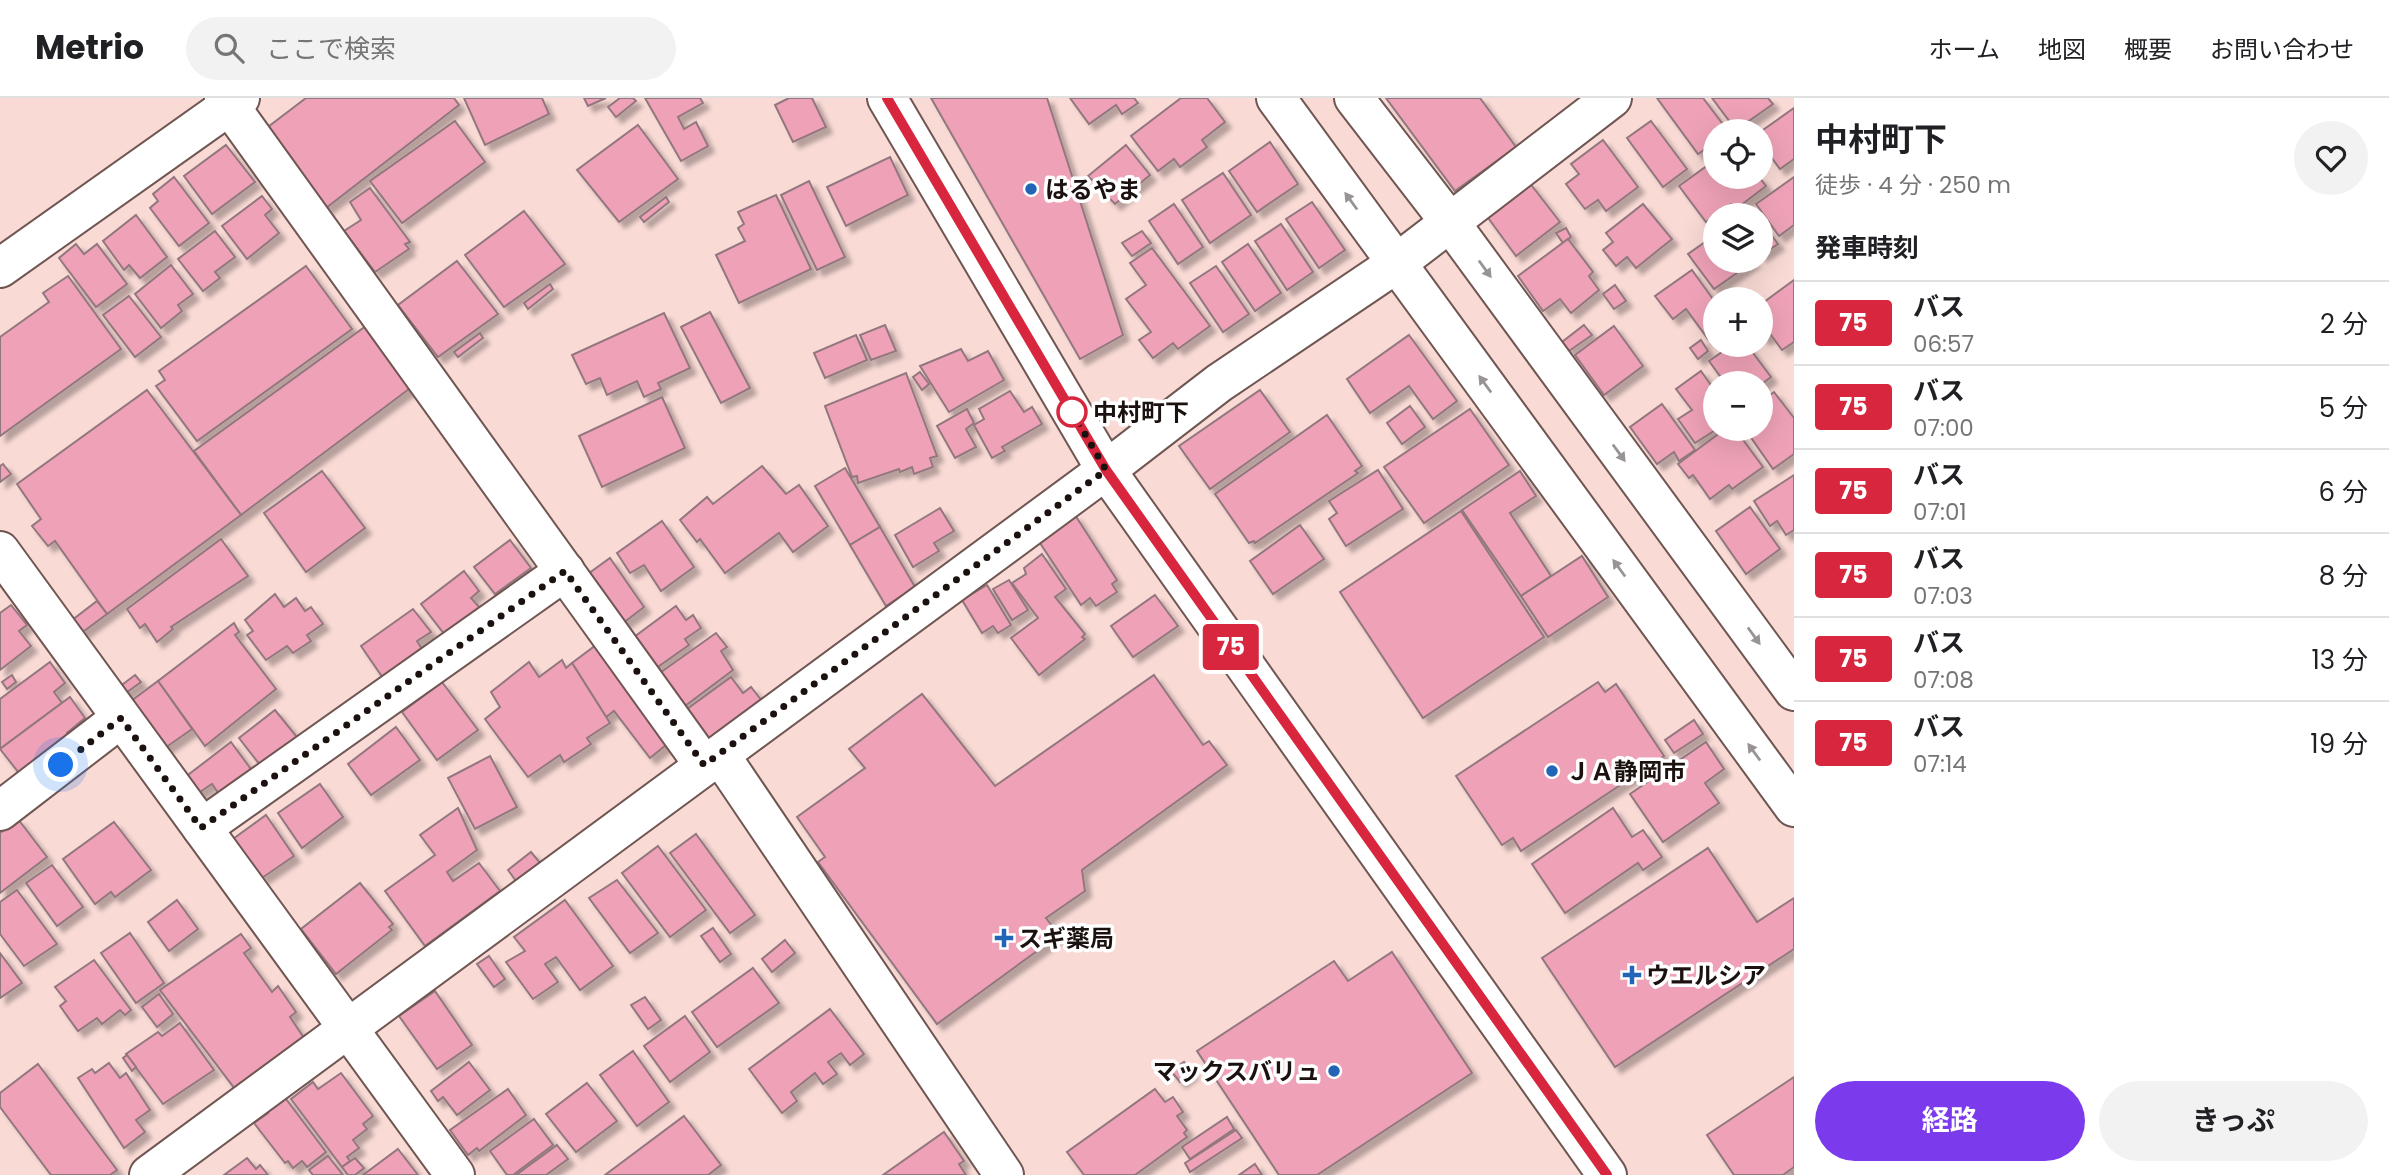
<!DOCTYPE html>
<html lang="ja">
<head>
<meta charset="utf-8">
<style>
  body { margin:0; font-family:Poppins,"Noto Sans JP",sans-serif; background:#f2f2f2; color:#202124; height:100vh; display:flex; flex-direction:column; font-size:26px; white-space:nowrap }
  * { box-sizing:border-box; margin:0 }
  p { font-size:23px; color:#757577 }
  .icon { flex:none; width:38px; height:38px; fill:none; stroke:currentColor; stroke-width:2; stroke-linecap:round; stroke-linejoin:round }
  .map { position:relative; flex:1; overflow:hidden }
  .panel { display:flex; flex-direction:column; background:#fff; width:595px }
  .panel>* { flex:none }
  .badge { padding:0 14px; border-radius:5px; font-size:24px; line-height:46px }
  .buttons { position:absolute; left:1703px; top:21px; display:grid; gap:14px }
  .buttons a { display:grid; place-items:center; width:70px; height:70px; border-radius:50%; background:#fff; box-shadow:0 7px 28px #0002; font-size:35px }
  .you { position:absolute; width:35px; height:35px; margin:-18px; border:5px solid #fff; border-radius:50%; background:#1a73e8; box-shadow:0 0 0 10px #1a73e833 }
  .map>.badge { position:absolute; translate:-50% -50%; box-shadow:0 0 0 4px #fff }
  h2 { padding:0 21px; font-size:26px; line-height:63px }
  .round { display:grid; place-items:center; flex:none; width:74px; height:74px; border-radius:37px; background:#f2f2f2 }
  .head { display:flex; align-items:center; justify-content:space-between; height:119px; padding:0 21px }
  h1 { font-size:33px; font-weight:700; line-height:52px }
  .button { display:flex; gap:14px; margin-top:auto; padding:14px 21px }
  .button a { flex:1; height:80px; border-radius:42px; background:#7c3aed; color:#fff; font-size:28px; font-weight:700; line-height:80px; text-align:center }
  .button a+a { background:#f2f2f2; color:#202124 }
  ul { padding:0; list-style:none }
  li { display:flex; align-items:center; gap:21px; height:84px; padding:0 21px; border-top:2px solid #e0e0e0 }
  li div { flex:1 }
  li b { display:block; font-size:26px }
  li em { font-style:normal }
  li .badge { min-width:77px; font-weight:700; text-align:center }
  header { display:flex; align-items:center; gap:42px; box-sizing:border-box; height:98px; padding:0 35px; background:#fff; border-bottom:2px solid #e0e0e0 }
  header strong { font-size:33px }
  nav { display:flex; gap:38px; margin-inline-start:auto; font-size:24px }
  .search { width:490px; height:63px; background:#f2f2f2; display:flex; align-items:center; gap:18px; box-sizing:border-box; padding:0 24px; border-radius:38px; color:#757577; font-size:26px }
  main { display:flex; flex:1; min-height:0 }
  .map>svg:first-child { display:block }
  .building { fill:#efa2b7; stroke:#92777e; stroke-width:2; filter:url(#shadow) }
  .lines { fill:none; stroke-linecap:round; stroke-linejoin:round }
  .street-casing { stroke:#705652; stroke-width:42 }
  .secondary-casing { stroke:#705652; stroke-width:42 }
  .street { stroke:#fff; stroke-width:38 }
  .secondary { stroke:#fff; stroke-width:38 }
  .oneway { fill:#989493 }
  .line-casing { stroke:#fff; stroke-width:16 }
  .line { stroke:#d7263d; stroke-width:10 }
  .walk { stroke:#1b110f; stroke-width:7; stroke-dasharray:0 12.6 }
  .poi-dot { fill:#2264b5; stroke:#fff; stroke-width:2.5 }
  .stop-dot { fill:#fff; stroke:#d7263d; stroke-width:3.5 }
  .labels { text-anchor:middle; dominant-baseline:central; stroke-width:7; stroke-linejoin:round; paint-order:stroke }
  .poi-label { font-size:24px; font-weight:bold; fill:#1b110f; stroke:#fff; text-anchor:start }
  .stop-label { font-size:24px; font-weight:bold; fill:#1b110f; stroke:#fff; text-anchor:start }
</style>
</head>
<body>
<header>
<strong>Metrio</strong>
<div class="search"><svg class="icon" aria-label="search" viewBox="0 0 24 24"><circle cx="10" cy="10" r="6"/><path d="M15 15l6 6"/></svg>ここで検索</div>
<nav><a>ホーム</a><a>地図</a><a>概要</a><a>お問い合わせ</a></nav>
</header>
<main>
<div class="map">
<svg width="1794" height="1077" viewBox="0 0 1794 1077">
  <defs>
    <filter id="shadow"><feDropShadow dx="6" dy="6" stdDeviation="2" flood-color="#0004"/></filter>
  </defs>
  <rect width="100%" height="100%" fill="#f9dad5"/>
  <g class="building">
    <polygon points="306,0 454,0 459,7 326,110 264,32"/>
    <polygon points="464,0 542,0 549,16 485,47"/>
    <polygon points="584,0 606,0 588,8"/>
    <polygon points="620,0 633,0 636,3 616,19 608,9"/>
    <polygon points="645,0 700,0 703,5 678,19 684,31 696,24 708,48 681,63"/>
    <polygon points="789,0 812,0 826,29 793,44 775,7"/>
    <polygon points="931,0 1047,0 1123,237 1080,261"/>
    <polygon points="1070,0 1134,0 1138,5 1122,16 1116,7 1089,26"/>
    <polygon points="1181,0 1207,0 1225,24 1202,42 1207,49 1180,69 1174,61 1158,73 1131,38"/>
    <polygon points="1386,0 1480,0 1516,49 1455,93"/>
    <polygon points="1657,0 1703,0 1728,33 1715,33 1715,44 1698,56"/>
    <polygon points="1712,0 1768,0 1773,6 1736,32"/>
    <polygon points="1794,10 1794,61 1780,71 1760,44 1760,34"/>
    <polygon points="455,23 485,64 402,125 370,83"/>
    <polygon points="1651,23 1687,71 1663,89 1627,40"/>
    <polygon points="638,27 678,81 619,124 577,72"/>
    <polygon points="1603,42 1638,89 1606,113 1598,102 1585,111 1566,86 1579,76 1571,66"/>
    <polygon points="1270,44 1298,86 1257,114 1229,73"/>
    <polygon points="226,47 255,84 212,116 184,78"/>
    <polygon points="1126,47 1150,77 1115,106 1088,78"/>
    <polygon points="890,59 908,97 846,128 827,89"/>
    <polygon points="1715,62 1715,79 1759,79 1766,88 1736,111 1731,106 1706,124 1679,88"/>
    <polygon points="1223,75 1251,117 1210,145 1182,102"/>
    <polygon points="174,79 209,125 179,148 150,110 158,103 153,96"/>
    <polygon points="1794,79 1794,127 1779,138 1756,106"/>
    <polygon points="809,83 845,159 817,172 781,97"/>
    <polygon points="1529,84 1560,124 1516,158 1486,117"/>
    <polygon points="370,90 410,144 405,146 409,151 375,174 344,133 361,122 350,104"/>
    <polygon points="776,97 811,171 739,205 716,157 745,143 738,130 744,126 738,114"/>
    <polygon points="262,98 272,111 265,117 279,135 247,161 222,128"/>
    <polygon points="666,99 669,104 644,124 640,119"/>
    <polygon points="1312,104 1345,152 1319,170 1286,121"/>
    <polygon points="1174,106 1203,149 1178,166 1149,123"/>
    <polygon points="1643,106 1672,141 1636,170 1627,159 1616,168 1603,152 1613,144 1606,135"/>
    <polygon points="524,113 565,166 504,209 465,157"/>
    <polygon points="136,117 167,159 140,180 129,167 124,172 103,143"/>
    <polygon points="1760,122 1778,146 1760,158"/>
    <polygon points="1281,126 1313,174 1287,192 1255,143"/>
    <polygon points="1566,130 1571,139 1563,145 1556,135"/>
    <polygon points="215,133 235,159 215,174 220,180 203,193 178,161"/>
    <polygon points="1142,133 1151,145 1132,158 1122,145"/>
    <polygon points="1715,137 1715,163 1754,163 1714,191 1688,156"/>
    <polygon points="1568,141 1593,174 1589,178 1599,192 1571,215 1560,201 1543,213 1518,178"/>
    <polygon points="76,146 84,156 97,146 127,186 96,209 59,160"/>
    <polygon points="1248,146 1281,195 1255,213 1222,164"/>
    <polygon points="1152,150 1210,228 1178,251 1173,245 1153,260 1139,242 1151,234 1126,201 1146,187 1130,165"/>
    <polygon points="457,163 498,216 438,259 398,207"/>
    <polygon points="171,167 193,196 178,207 182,213 161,230 135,196"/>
    <polygon points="306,168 352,231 197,343 156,288 165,282 159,273"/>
    <polygon points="1216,168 1249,216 1223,234 1190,185"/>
    <polygon points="1692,172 1715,204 1715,236 1708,241 1686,211 1673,221 1655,198"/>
    <polygon points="68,178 121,251 0,338 0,239 49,204 43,195"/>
    <polygon points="1794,182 1794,244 1782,252 1771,237 1764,241 1760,236 1760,207"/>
    <polygon points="550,186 553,191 528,211 524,205"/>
    <polygon points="1615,187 1626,203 1614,211 1603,196"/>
    <polygon points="129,198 161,239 135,259 103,217"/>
    <polygon points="710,214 750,290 721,305 681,229"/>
    <polygon points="664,215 690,270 658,285 661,291 644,299 637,283 607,297 600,280 586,286 572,257"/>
    <polygon points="885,227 896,253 871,262 860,237"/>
    <polygon points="1584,227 1592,237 1569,253 1562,244"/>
    <polygon points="366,228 413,288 241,417 194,353"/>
    <polygon points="1614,228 1643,268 1604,297 1575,257"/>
    <polygon points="480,235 483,240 458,259 454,254"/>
    <polygon points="856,237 867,262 825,280 814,255"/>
    <polygon points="1409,237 1457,303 1433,321 1409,288 1370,315 1347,281"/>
    <polygon points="1701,242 1708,253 1698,261 1690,250"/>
    <polygon points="1732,247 1747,247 1771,279 1760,287 1725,285 1709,263"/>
    <polygon points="961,251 968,263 988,253 1004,282 949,314 920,268"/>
    <polygon points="1701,273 1715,293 1717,331 1695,345 1678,321 1692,312 1676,291"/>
    <polygon points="920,274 929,286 922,292 913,279"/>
    <polygon points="906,275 937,358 930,360 933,369 914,376 912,369 900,374 899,371 858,385 857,378 852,379 825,308"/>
    <polygon points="147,292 241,417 107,516 55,443 48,448 32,428 41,421 17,386"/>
    <polygon points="1260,292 1290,334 1210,391 1179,348"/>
    <polygon points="1010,293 1024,314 1032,309 1042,326 1002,349 1005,353 992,360 974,327 984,321 979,311"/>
    <polygon points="1774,294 1794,320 1794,356 1773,371 1745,331 1760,331 1760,304"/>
    <polygon points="662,299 685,350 602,389 579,338"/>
    <polygon points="1662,306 1695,352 1679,363 1674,354 1657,366 1630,329"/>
    <polygon points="1410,308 1425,329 1402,346 1387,325"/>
    <polygon points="967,311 974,325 966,331 976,349 955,360 937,328"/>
    <polygon points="1470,311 1509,367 1424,425 1384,369"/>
    <polygon points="1327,317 1362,368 1355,373 1358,375 1255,445 1254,443 1249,445 1215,396"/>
    <polygon points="1725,331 1735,331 1763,369 1732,391 1729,387 1710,401 1693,377 1689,380 1678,366"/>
    <polygon points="3,366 11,376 0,384 0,368"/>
    <polygon points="762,368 786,396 799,387 828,428 793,454 779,435 725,475 700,441 697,444 680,422 707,399 713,406"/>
    <polygon points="845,370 880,429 850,447 815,388"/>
    <polygon points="1378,372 1403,411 1346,448 1329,421 1337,415 1329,403"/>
    <polygon points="322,373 365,430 306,474 264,415"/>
    <polygon points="1520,373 1536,398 1510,415 1551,478 1521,498 1462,412"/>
    <polygon points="1794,377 1794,432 1786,437 1777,423 1770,428 1754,403"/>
    <polygon points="1750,409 1780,451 1746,476 1716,433"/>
    <polygon points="940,410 954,433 934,445 939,453 913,469 895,437"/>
    <polygon points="1461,413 1544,539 1423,620 1340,494"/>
    <polygon points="1075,417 1117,482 1112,486 1117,494 1096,508 1090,500 1081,507 1038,442"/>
    <polygon points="662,423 694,469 661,493 644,467 630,475 617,455"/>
    <polygon points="1300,427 1324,461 1273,496 1250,463"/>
    <polygon points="880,429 915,489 886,508 850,447"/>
    <polygon points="221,441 248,478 171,529 173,531 157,544 145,526 140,530 127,511"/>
    <polygon points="510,442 531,470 495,496 474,469"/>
    <polygon points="1042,456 1066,491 1055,499 1085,536 1082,539 1085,541 1039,577 1011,540 1038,520 1012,485 1026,476 1024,470"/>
    <polygon points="1582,458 1608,499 1548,539 1521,498"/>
    <polygon points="610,460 644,509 618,529 581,481"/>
    <polygon points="464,473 479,493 471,500 481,511 445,537 421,506"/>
    <polygon points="1009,482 1028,512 1012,522 993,491"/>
    <polygon points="987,487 1011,527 998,535 993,528 982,535 962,502"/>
    <polygon points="275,496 284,509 296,500 305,513 311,509 323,526 307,537 311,543 293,555 287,548 266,562 247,537 253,533 245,522"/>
    <polygon points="1155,497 1178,528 1133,559 1111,528"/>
    <polygon points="97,503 107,516 76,539 67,526"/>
    <polygon points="11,507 27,527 19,533 31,548 0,572 0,515"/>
    <polygon points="676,508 686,522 693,517 701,530 685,541 689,547 652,573 630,542"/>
    <polygon points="413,511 431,534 417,543 422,551 383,580 361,548"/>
    <polygon points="234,525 239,534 235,537 276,591 205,648 158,583"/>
    <polygon points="716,535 727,549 721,553 733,572 685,608 682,603 677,605 657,577"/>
    <polygon points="600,544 672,642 650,660 614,613 606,619 572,565"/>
    <polygon points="562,562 566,570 572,565 610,625 587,640 591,646 564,664 560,657 528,679 485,621 500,609 491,594 529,564 539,579"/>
    <polygon points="50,564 65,585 54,594 62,605 0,651 0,601"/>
    <polygon points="12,577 16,584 7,591 2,584"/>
    <polygon points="135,577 141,584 119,600 114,593"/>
    <polygon points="1154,577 1203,647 1209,643 1227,667 1082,772 1085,793 1046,820 1059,837 937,926 818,764 825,759 797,719 865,670 849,651 922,596 995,688"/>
    <polygon points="731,579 743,595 751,589 762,603 706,645 683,614"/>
    <polygon points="158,583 192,631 158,655 123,609"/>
    <polygon points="442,584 478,632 437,662 402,614"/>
    <polygon points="1598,584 1605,594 1616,586 1664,658 1521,753 1513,740 1502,747 1456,678"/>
    <polygon points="70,599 85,620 67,635 69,638 19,675 0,651"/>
    <polygon points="275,612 301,644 264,672 239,640"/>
    <polygon points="1694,622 1703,636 1674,655 1665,642"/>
    <polygon points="396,629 420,662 371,697 348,666"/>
    <polygon points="231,644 256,678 223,702 212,686 197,696 184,680"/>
    <polygon points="1706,644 1724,671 1705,685 1719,705 1663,744 1630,696"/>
    <polygon points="490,658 517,709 475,731 448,680"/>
    <polygon points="320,686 343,719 302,750 278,715"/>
    <polygon points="458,710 477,752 447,774 453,783 479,765 500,793 425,848 385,793 435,757 420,737"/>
    <polygon points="1613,710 1632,739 1643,732 1662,759 1643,772 1638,765 1565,815 1532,766"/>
    <polygon points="266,717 294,758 262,780 233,741"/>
    <polygon points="18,721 47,759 0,795 0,735"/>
    <polygon points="114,724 151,772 115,799 111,794 95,806 63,761"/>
    <polygon points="696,736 755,817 730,835 670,755"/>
    <polygon points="658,748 706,812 670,839 622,775"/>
    <polygon points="1708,750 1757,824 1794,800 1794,851 1615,969 1542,860"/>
    <polygon points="531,754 541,766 516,783 508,772"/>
    <polygon points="52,767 83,809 57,828 26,785"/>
    <polygon points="617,782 658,835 630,855 589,800"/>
    <polygon points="360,785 393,826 389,829 392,832 336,876 301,831"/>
    <polygon points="17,792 57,846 24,868 0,836 0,804"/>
    <polygon points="177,802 198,831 169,853 148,824"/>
    <polygon points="565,802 613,868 580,892 556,859 545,866 558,884 533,901 506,864 525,853 514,839"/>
    <polygon points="713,830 731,856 720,864 701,838"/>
    <polygon points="130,835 164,885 136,905 101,855"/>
    <polygon points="241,836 251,850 244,855 272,894 278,888 296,914 290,919 304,940 235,991 160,892"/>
    <polygon points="785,842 795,855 772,874 762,861"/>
    <polygon points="1392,854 1472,975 1317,1077 1279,1077 1197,953 1334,863 1348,883"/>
    <polygon points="0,855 22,885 0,900"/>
    <polygon points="489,858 505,881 494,889 477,866"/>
    <polygon points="94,862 131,912 125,917 120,912 102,926 97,920 78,933 60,908 66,903 55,889"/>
    <polygon points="753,870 779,905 717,949 692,914"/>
    <polygon points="435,893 472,947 437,971 399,918"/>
    <polygon points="159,896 173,916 157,929 142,909"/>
    <polygon points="645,899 661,922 648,931 631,907"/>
    <polygon points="830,911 864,956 850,967 841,955 828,964 837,976 823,986 815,975 791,994 797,1003 782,1015 749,971"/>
    <polygon points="685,918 710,954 670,984 644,948"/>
    <polygon points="180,925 214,972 163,1006 126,956 158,934 162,938"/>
    <polygon points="633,953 669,1004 637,1028 600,977"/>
    <polygon points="127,957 136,969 132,973 123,960"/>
    <polygon points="469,964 490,992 457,1017 443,999 438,1003 431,993"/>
    <polygon points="1184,964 1192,975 1180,984 1171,973"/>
    <polygon points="109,965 120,980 126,975 150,1012 136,1022 145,1034 124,1050 78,980 92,971 95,975"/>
    <polygon points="38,966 117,1072 110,1077 51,1077 0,1009 0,995"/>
    <polygon points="341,975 373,1018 363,1026 367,1031 353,1042 359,1050 347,1059 350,1063 342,1069 291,1001 313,984 318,991"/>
    <polygon points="1794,979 1794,1069 1783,1077 1734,1077 1707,1037"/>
    <polygon points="587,985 617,1023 576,1054 546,1016"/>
    <polygon points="508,991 526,1017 479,1053 477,1050 468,1057 450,1032"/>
    <polygon points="1155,991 1165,1004 1173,999 1183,1014 1177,1018 1187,1032 1184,1035 1187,1039 1135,1077 1084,1077 1067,1054"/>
    <polygon points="283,997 326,1054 307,1069 302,1063 293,1070 288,1063 285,1065 254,1025 268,1015 264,1011"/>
    <polygon points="684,1018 721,1067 708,1077 605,1077"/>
    <polygon points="1227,1019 1234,1031 1190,1061 1182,1049"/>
    <polygon points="534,1021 553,1047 513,1077 507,1077 490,1053"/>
    <polygon points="1236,1032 1242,1040 1190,1074 1185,1065"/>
    <polygon points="944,1034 964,1063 959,1066 966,1077 883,1077"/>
    <polygon points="557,1047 568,1061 546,1077 516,1077"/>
    <polygon points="398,1051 418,1077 363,1077"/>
    <polygon points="328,1058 343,1077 313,1077 309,1072"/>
    <polygon points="247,1060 256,1071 260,1067 268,1077 224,1077"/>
    <polygon points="355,1060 364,1070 355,1077 348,1077 342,1069"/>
    <polygon points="1255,1066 1262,1077 1239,1077"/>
  </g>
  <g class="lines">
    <defs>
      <g id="street">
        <polyline points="224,0 704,667"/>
        <polyline points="1276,0 1794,709"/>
        <polyline points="1354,0 1449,123 1794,593"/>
        <polyline points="0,170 240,0"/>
        <polyline points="0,453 455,1077"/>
        <polyline points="720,657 1004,1077"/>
        <polyline points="0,713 121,620"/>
        <polyline points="202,730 565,473"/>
        <polyline points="149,1077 1106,372 1219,285 1397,165 1612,0"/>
      </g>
      <polyline id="secondary" points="887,0 1106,372 1607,1077"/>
    </defs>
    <use href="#street" class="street-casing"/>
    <use href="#secondary" class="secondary-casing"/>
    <use href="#street" class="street"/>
    <use href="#secondary" class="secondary"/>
  </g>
  <defs><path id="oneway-solid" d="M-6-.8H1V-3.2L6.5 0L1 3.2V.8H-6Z" transform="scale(1.75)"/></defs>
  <g class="oneway">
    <use href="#oneway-solid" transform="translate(1351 103) rotate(-126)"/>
    <use href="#oneway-solid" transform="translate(1485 171) rotate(54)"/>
    <use href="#oneway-solid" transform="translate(1485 286) rotate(-126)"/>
    <use href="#oneway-solid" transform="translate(1619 355) rotate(54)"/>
    <use href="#oneway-solid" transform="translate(1619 470) rotate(-126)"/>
    <use href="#oneway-solid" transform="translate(1754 538) rotate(54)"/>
    <use href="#oneway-solid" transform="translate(1754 654) rotate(-126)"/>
  </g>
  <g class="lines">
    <defs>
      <polyline id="line" points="887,0 1106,372 1607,1077"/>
    </defs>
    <use href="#line" class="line-casing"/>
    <use href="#line" class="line"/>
    <polyline class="walk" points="61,667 121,620 201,730 565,473 704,667 1106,372 1072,314"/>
  </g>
  <g class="poi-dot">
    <circle cx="1031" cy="91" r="7"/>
    <circle cx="1552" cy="673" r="7"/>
    <path d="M1000.5 829.5h7v7h7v7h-7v7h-7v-7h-7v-7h7z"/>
    <path d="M1628.5 866.5h7v7h7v7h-7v7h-7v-7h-7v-7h7z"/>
    <circle cx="1334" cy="973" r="7"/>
  </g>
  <circle class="stop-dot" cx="1072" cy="314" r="14"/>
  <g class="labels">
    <g class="poi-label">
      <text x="1045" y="91">はるやま</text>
      <text x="1566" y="673">ＪＡ静岡市</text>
      <text x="1018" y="840">スギ薬局</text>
      <text x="1646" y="877">ウエルシア</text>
      <text x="1320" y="973" text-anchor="end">マックスバリュ</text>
    </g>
    <g class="stop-label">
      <text x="1093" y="314">中村町下</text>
    </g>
  </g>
</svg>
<div class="buttons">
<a><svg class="icon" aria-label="locate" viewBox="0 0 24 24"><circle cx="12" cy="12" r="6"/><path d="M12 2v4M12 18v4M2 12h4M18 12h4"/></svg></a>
<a><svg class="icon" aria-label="layers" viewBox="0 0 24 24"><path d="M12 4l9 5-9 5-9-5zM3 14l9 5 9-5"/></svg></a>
<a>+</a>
<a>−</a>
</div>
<div class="you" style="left:61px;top:667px"></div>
<b class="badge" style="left:1231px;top:549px;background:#d7263d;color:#fff">75</b>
</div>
<section class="panel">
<div class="head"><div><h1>中村町下</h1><p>徒歩 · 4 分 · 250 m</p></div><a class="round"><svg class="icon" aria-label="heart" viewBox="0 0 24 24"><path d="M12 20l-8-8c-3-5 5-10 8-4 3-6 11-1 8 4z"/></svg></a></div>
<h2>発車時刻</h2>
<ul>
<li><span class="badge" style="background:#d7263d;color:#fff">75</span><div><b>バス</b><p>06:57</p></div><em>2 分</em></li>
<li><span class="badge" style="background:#d7263d;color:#fff">75</span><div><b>バス</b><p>07:00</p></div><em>5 分</em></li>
<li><span class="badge" style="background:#d7263d;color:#fff">75</span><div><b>バス</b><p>07:01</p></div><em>6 分</em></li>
<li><span class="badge" style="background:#d7263d;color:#fff">75</span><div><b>バス</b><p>07:03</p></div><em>8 分</em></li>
<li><span class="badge" style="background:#d7263d;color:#fff">75</span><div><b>バス</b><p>07:08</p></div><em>13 分</em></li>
<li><span class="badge" style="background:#d7263d;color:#fff">75</span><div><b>バス</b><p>07:14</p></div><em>19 分</em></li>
</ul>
<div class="button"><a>経路</a><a>きっぷ</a></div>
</section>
</main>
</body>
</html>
